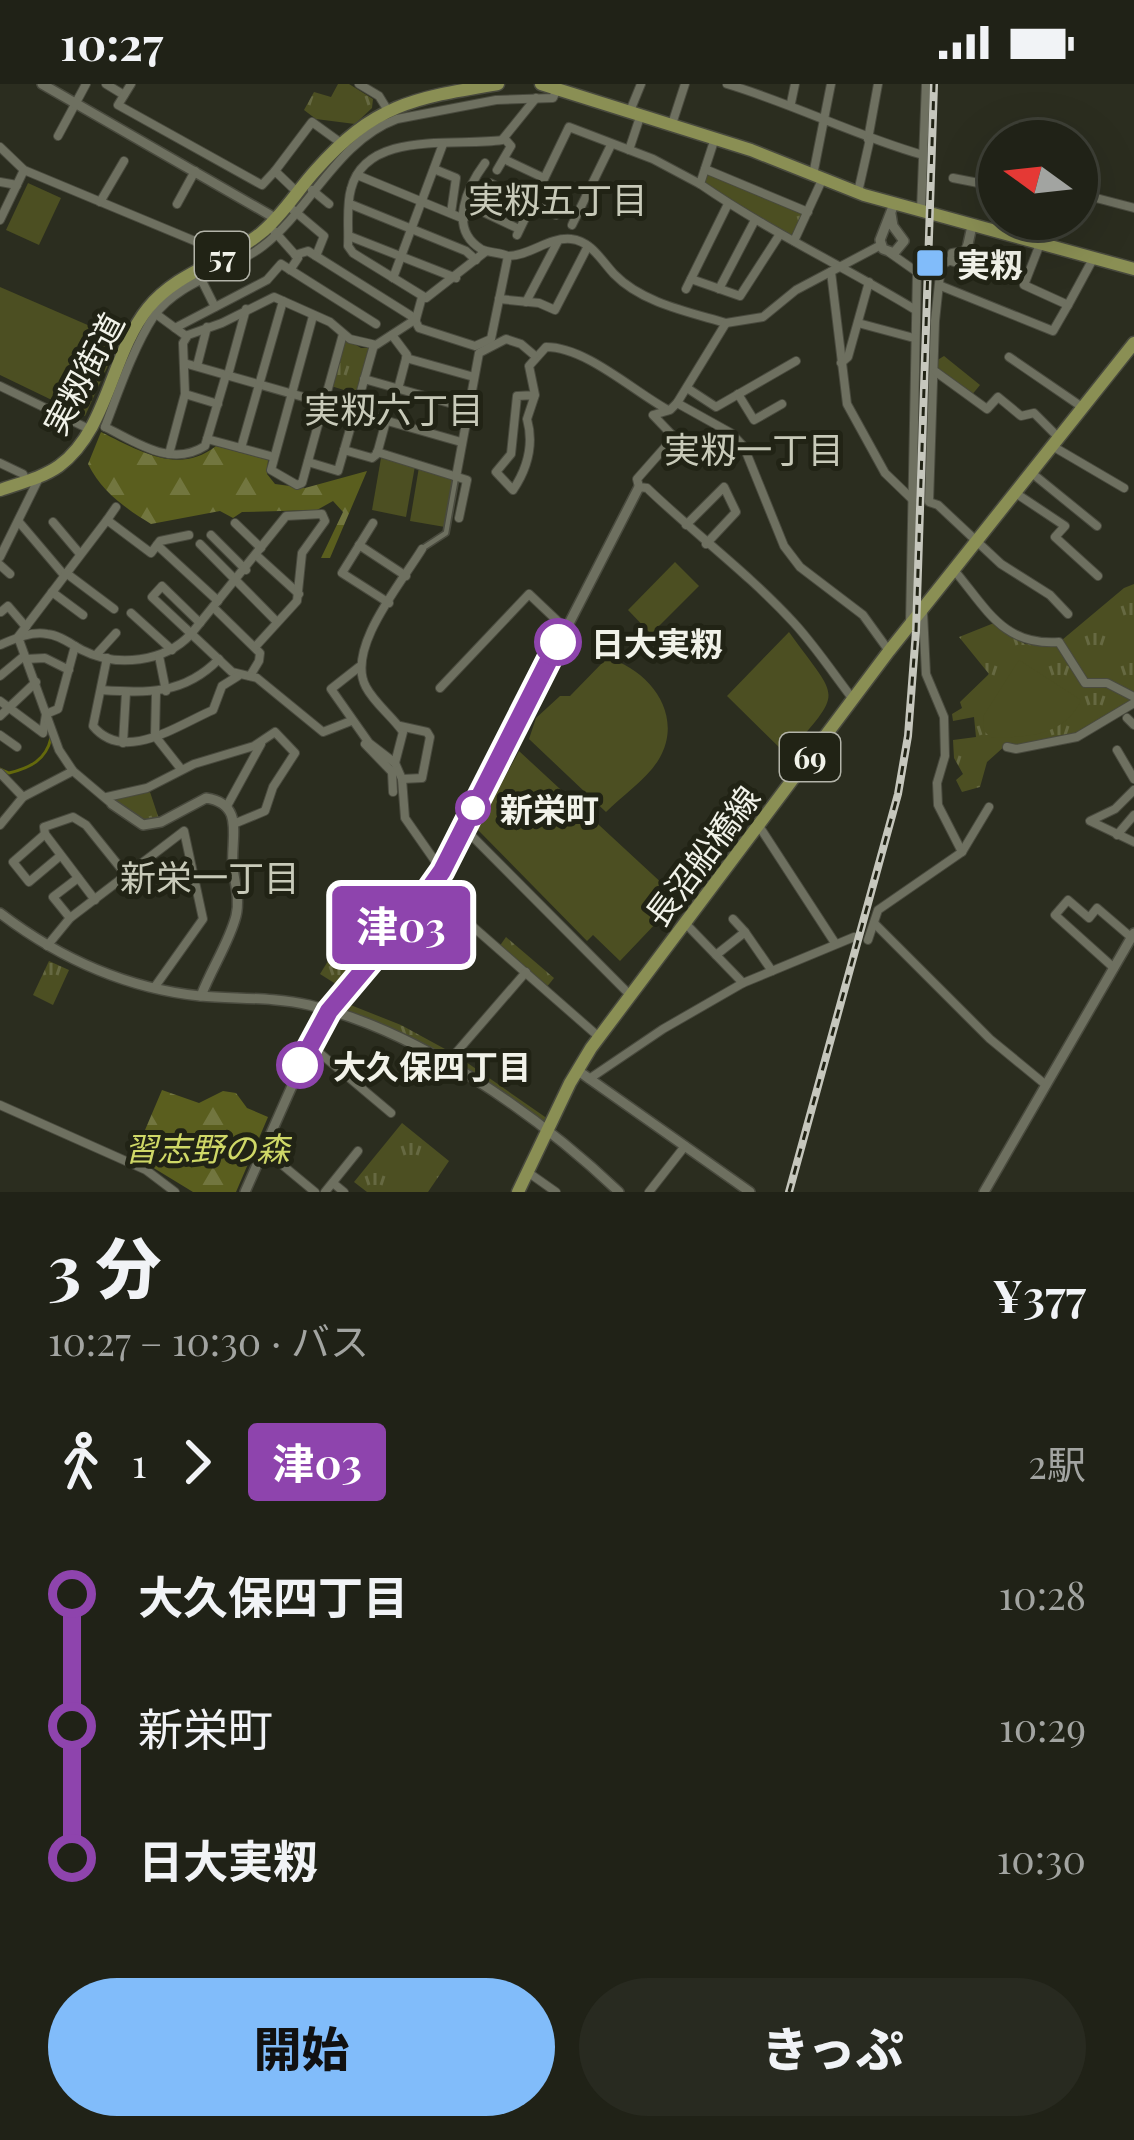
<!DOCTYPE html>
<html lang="ja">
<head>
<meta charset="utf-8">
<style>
  body { margin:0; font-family:"Playfair Display","Noto Sans JP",serif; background:#282a20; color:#f1f3f6; height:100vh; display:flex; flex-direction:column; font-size:45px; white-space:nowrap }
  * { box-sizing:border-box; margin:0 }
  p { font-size:39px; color:#a2a4a1 }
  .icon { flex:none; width:66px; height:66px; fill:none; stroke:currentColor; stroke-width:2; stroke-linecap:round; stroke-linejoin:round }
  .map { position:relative; height:1108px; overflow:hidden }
  .drawer { display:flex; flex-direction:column; background:#202217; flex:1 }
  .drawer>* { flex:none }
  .badge { padding:0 24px; border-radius:9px; font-size:42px; line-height:78px }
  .needle { width:78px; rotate:285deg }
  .fabs { position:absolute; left:978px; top:36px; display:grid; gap:24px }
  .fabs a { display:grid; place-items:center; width:120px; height:120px; border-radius:50%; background:#202217; box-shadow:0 12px 48px #0002,0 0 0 3px #3d3f36; font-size:60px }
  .map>.badge { position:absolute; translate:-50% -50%; box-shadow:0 0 0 6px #fff }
  .legs { display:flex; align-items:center; gap:18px; height:132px; padding:0 48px; font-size:39px }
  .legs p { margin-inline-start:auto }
  .overview { display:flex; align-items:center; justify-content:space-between; height:204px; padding:0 48px }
  h1 { font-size:66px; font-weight:800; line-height:90px }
  .primary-button { display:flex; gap:24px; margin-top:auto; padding:24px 48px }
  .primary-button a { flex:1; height:138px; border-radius:72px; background:#81bcfa; color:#111; font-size:48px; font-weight:800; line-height:138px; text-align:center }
  .primary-button a+a { background:#282a20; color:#f1f3f6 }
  ul { padding:0 48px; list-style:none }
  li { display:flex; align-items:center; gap:42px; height:132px; font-size:45px }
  li i { display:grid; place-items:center; width:18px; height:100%; margin:0 15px; background:currentColor }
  li i::after { content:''; width:30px; height:30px; margin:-15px; border:9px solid; border-radius:50%; background:#202217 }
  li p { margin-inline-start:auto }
  li:first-child i { background:linear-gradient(#0000 50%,currentColor 0) }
  li:last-child i { background:linear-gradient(currentColor 50%,#0000 0) }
  .status { display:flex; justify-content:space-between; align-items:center; height:84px; padding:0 60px; background:#202217; direction:ltr }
  .status svg { height:33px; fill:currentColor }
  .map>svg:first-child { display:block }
  .forest { fill:url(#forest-firs) }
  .park { fill:url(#park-tufts) }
  .garden { fill:#4c4f22 }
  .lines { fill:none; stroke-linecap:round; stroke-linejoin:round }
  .stream { stroke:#64690c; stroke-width:3 }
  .pedestrian-casing { stroke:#494a3e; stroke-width:8 }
  .minor-casing { stroke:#494a3e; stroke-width:10 }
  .tertiary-casing { stroke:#494a3e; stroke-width:12 }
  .primary-casing { stroke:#494a3e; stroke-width:15 }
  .pedestrian { stroke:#6e7060; stroke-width:4.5 }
  .minor { stroke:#6e7060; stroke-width:8 }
  .tertiary { stroke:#6e7060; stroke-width:9 }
  .primary { stroke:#8a8f54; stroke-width:12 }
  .rail-casing { stroke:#c6c7bd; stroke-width:8 }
  .rail { stroke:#212315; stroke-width:3; stroke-dasharray:9; stroke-linecap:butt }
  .line-1-casing { stroke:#fff; stroke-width:27 }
  .line-1 { stroke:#8e44ad; stroke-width:18 }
  .poi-dot { fill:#81bcfa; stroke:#212315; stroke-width:4.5 }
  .stop-1-dot { fill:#fff; stroke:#8e44ad; stroke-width:6 }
  .labels { text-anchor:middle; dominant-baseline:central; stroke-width:10; stroke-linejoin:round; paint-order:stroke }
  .shield { fill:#212315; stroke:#b3b4a9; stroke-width:3 }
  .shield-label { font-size:30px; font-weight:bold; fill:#f1f2e9 }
  .poi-label { font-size:33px; font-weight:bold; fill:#f1f2e9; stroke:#212315; text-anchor:start }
  .street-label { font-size:33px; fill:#f1f2e9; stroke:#212315 }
  .stop-label { font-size:33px; font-weight:bold; fill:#f1f2e9; stroke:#212315; text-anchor:start }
  .park-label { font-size:33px; font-style:italic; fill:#cfd867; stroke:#212315 }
  .neighbourhood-label { font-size:36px; fill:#c8cab9; stroke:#212315 }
</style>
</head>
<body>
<div class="status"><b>10:27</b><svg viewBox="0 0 49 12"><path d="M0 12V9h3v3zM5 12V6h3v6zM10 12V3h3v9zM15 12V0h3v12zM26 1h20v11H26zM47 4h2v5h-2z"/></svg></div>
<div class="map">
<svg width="1134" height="1108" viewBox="0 0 1134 1108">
  <defs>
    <pattern id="forest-firs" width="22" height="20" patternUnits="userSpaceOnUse" patternTransform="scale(3)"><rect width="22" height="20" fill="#5a5e1e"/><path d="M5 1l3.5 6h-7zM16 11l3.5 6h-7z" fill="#72763f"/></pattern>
    <pattern id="park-tufts" width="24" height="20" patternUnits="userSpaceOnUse" patternTransform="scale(3)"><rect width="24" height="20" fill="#4c4f22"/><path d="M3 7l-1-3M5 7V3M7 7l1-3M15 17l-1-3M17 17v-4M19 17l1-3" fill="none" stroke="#666942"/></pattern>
  </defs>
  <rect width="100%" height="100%" fill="#2b2d1f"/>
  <g class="forest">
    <path d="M101,348C138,366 178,392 216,362L268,376L267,390L275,400L305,404L367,387L330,474H321L343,428L333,417L317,426L242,428L233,434L220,427L151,440C125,424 102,408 88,380Z"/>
    <polygon points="162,1006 199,1019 223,1007 236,1009 247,1024 268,1033 236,1108 193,1108 134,1072"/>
  </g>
  <g class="park">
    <polygon points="338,0 349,0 373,15 372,24 355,40 316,35 304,26 314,8 331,13"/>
    <polygon points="707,88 803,128 792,152 703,99"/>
    <polygon points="345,254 361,264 371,264 357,310 331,302"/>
    <polygon points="944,272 980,301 971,312 936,286 936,277"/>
    <polygon points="1134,500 1134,615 1075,651 1016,663 1006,661 987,678 980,703 962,708 956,696 963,690 954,674 953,656 976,653 974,633 953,637 952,630 962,624 960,618 989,590 959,553 994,539 1025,560 1056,561 1124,504"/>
    <polygon points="150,708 159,735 147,738 116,720 115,714"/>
    <polygon points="360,825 390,846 339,902 320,890"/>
    <polygon points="506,853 554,894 546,904 499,863"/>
    <polygon points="49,877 69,886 53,921 33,911"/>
    <polygon points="348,920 401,941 456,971 548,1035 543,1043 460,982 408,952 337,924"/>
    <polygon points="402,1039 449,1077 428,1108 367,1108 354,1098"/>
  </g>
  <g class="garden">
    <polygon points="28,99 61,114 39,161 6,146"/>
    <polygon points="0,203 120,255 85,332 0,291"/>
    <polygon points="381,374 415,382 406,433 372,426"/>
    <polygon points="419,383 453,393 445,443 410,437"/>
    <polygon points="675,478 699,502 651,550 628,526"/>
    <path d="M789,548C840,619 844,604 787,671L727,612Z"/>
    <path d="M607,574C649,585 685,631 659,675C648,694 622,712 606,728L529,655L536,634L560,612H570Z"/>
    <path d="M1019,576L1081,616C1065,652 1026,654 990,653L983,646L984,631Z"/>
    <polygon points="519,667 679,815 620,877 593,851 587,857 477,745"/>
  </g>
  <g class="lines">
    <path class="stream" d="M0,685L9,689C30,684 46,676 51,654"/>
    <defs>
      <polyline id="pedestrian" points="423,464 446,449 456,393"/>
      <g id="minor">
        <polyline points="106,0 124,11"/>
        <polyline points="131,0 118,21 262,101 275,87 297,108"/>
        <polyline points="359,0 379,12 387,25"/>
        <path d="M727,0C794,20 856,52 923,71"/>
        <polyline points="791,19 795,0"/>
        <polyline points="630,27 641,0"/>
        <polyline points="672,40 685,0"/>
        <polyline points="58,52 86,0"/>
        <path d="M715,54L700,100C768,147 843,182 914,225"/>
        <polyline points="868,55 878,0"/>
        <polyline points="0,63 24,86 226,170"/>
        <polyline points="629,66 641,30"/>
        <polyline points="508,77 544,94"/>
        <path d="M485,79C468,102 447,144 481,165C488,169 499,168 508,172"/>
        <polyline points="434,85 456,94 451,129"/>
        <polyline points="705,85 808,128"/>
        <polyline points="497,86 511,62 504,54"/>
        <polyline points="275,87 312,38 341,59"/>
        <polyline points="357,91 464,135"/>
        <polyline points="813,91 831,0"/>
        <polyline points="953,94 999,103"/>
        <polyline points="0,98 17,101"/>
        <polyline points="490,99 556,131"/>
        <polyline points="312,106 329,120"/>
        <polyline points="858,108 870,55"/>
        <polyline points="1077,109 1134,124"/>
        <polyline points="100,118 124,77"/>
        <polyline points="177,120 195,87"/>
        <polyline points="350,120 466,167 476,176"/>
        <polyline points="292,125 324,152 316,172"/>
        <polyline points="921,126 926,0"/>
        <polyline points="485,129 519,145"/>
        <polyline points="0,136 24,86"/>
        <polyline points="572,141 611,61"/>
        <polyline points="274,147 298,174 290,186"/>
        <polyline points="517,151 569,43 653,75 700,100"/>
        <polyline points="349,152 456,194"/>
        <polyline points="794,157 822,96"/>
        <polygon points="968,160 969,178 963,181 951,177 952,169 964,167"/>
        <polyline points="1040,160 1024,201 1068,221 1093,175"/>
        <path d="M485,168L426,214L353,169L348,162C349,144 346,122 351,105C366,45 457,63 502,56L536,14"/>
        <polyline points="890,169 917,188 910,540"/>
        <polyline points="295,171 308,167 416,235"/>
        <polyline points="951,176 941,181 935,237 929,418 938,421 1001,480 1050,511 1068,530"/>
        <polyline points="831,188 847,320 885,389 913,416"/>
        <polyline points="393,194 443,60"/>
        <polyline points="691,195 740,212 780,150"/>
        <polyline points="202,197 215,223"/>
        <polyline points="941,202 1053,247 1068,221"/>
        <polyline points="686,205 728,120"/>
        <polyline points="719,205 755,136"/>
        <polyline points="499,215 539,219 555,226 588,162"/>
        <polyline points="526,218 558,157"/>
        <polyline points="156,230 186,252"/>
        <polyline points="313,232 271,386 297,401 302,399 343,250"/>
        <path d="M415,236L419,244L475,262L491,255L508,172C530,172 548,153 571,155C591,157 601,176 614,190C642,219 689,228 726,239"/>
        <polyline points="858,239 914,254"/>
        <polyline points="175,244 267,196 281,180 376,240"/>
        <polyline points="392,251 407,271 398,305"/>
        <polyline points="1009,273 1082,323"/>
        <polyline points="406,274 474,293"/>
        <polyline points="184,279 461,358"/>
        <polyline points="841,279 848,273 869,198"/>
        <polyline points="197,282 207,243"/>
        <polyline points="936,288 987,325 998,313 1021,332 1034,329 1059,354"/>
        <polyline points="228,291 246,225"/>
        <polyline points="364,295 467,324"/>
        <polyline points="0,302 89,345"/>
        <polyline points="687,304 716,323 796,277"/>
        <polyline points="185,310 218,320"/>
        <polyline points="738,310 754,336 782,320"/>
        <path d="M535,311L517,312L511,370L496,388L513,406C527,385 534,360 527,335L535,311L529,282L546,263C586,263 633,307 668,326"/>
        <polyline points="677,319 731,349 744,363 784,462 800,483 863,531 889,567"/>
        <polyline points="355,328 374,261"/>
        <path d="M105,343C118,309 134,262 154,232C179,197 231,187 263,162C311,125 337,57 397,35L496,16L553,14L557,5"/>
        <path d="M105,343C136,358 171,384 205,362L226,291"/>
        <polyline points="207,355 274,373"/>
        <polyline points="1054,363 1124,404"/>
        <polyline points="241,364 283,217"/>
        <polyline points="344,366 372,374 377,370 386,337"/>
        <polyline points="377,368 467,396 459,434"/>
        <polyline points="169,370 185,310 183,259 188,251 222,239 274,213 330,238 350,255 376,261 416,235 422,213"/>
        <polyline points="308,378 338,387 355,328"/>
        <polyline points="0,379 23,390 26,397"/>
        <polyline points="1033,390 1097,442"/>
        <polyline points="456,393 479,269 506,255 521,260 534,271"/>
        <polyline points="1017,410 1065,442 1055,453 1098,492"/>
        <polyline points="107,436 116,423"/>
        <polyline points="19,438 64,491"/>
        <polyline points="53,438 80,470"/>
        <polyline points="235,439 261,464"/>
        <polyline points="373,439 342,489 389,519"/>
        <polyline points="686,441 724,403 736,428 706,460"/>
        <polyline points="211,451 246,486"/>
        <polyline points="200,460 277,538"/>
        <polyline points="157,461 160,457 189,451"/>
        <polyline points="359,461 406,492"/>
        <path d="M422,465C402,498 345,565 366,603C375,620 392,632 403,648L395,679L402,695L405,734L442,787"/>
        <polyline points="256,471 299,510"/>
        <polyline points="0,473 39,394"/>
        <polyline points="0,481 10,490"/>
        <path d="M954,486C987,525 1003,562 1059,558L1085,599H1107L1134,613"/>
        <polyline points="66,489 114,525"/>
        <polyline points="52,508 83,531"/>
        <polyline points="213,523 260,569 259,577 250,592"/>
        <polyline points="1,528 8,522 26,543"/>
        <polyline points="923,528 926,590 944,633 945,672 937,699 938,721 962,768"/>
        <polyline points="131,529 172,566"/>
        <polyline points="200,539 162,502 152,513 232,588 257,594 323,648 351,637"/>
        <path d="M0,561C14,555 31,547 47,550C60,551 72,561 82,566C117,584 165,578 191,550L286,432L322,430L325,437L302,469L297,517L255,563"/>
        <polyline points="96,571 116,549"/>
        <polyline points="159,572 166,607"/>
        <path d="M107,574L93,642C124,680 178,641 213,626L222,602L238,592"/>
        <polyline points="26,575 45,574 69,586"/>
        <polyline points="359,583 331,605 369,659 395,679"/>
        <polyline points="0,592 24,572"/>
        <polyline points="440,604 529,510 566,545"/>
        <path d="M101,606C147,609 184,611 219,575"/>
        <polyline points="156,609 155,652 181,685"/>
        <path d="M852,614C833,589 815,562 794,539C748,489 695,450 647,404L639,403L637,395L674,353L653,331L670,326L677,319L726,239L763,233L796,206L881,161"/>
        <polyline points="0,617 43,649 46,630 58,625 75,562"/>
        <polyline points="0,632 36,598"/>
        <polyline points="1127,634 1134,641"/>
        <polyline points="400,642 427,648 430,653 422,694 402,695"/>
        <polyline points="0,651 17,663"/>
        <polyline points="123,659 126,608"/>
        <polyline points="365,660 392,688 393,708"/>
        <polyline points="1007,663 1016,665 1077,653 1134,619"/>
        <polyline points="1117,666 1134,695"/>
        <polyline points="0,689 23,713"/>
        <polyline points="1134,706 1115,725 1090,737 1134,758"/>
        <polyline points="107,713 147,704 194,680 254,662 275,648 295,669 273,703 265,727 236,739"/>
        <polyline points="112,720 73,687 59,666 18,553 107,436 151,469 157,461 218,517"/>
        <polyline points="227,722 261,660"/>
        <polyline points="0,741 23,713 73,687"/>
        <polyline points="759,742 835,859"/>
        <polyline points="463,743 630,911"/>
        <polyline points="45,750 13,778 29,798 60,772"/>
        <polyline points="1117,751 1134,731"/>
        <polyline points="426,811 447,820 599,953"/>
        <polyline points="95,816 45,750 44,743 73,733 86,741 127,792"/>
        <polyline points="70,834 53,813 78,794"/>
        <polyline points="733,835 745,848"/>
        <polyline points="686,840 743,899"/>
        <polyline points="875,840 990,955 1046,1001"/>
        <polyline points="868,856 878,826 962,768 989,723"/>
        <polyline points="47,862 70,834 184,747 203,835 154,904"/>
        <polyline points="716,871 745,848 772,887"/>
        <polyline points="1114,884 1055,831 1068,816 1089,834 1097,824 1132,854"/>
        <polyline points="309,960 391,1029"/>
        <polyline points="448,978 526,888"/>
        <polyline points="589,995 663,945 743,899 854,853"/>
        <polyline points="0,1021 146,1086 175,1108"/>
        <polyline points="263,1065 315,1108"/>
        <polyline points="529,1089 556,1108"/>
        <polyline points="333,1099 344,1108"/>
        <polyline points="325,1108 358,1067"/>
        <polyline points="649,1108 685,1062"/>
      </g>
      <g id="tertiary">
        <polyline points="42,0 275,134"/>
        <polyline points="891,130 893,142 904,157 894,169 883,165 880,156 894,120"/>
        <polyline points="968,160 972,142"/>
        <path d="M112,720L143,741L161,738L206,714C246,720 230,755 233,784C235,799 240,816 236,832C229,859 211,885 201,912"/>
        <path d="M0,829C59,874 125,904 200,912C236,915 274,913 309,921C418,946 538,1031 619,1108"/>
        <polyline points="577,986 750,1108"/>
        <polyline points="245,1108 319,941 442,787 639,403"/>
        <polyline points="984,1108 1134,849"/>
      </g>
      <g id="primary">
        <polyline points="541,0 751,66 864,111 1134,185"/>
        <path d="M0,406C20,399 42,394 59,382C108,346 111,270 148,224C178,187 226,178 261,149C282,132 297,107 315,87C374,20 414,14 498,0"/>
        <polyline points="518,1108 570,999 591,964 889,567 1134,259"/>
      </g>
    </defs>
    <use href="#pedestrian" class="pedestrian-casing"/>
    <use href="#minor" class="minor-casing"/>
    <use href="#tertiary" class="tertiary-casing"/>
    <use href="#primary" class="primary-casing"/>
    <use href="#pedestrian" class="pedestrian"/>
    <use href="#minor" class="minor"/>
    <use href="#tertiary" class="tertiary"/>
    <use href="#primary" class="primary"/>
    <defs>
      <polyline id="rail" points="789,1108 898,710 908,652 916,547 934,0"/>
    </defs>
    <use href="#rail" class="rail-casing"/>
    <use href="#rail" class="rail"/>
  </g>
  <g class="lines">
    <defs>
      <polyline id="line-1" points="300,981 329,927 415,825 442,787 558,558"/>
    </defs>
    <use href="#line-1" class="line-1-casing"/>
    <use href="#line-1" class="line-1"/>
  </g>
  <rect class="poi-dot" x="915" y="164" width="30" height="30" rx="6"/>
  <g class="stop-1-dot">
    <circle cx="558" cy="558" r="21"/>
    <circle cx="473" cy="724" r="15"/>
    <circle cx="300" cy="981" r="21"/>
  </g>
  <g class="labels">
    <g class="shield">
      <rect x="195" y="148" width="54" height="48" rx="9"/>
      <rect x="780" y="649" width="60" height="48" rx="9"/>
    </g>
    <g class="shield-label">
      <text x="222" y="172">57</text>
      <text x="810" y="673">69</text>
    </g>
    <g class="poi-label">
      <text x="957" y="179">実籾</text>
    </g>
    <g class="street-label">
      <text transform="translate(82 289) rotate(-62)">実籾街道</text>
      <text transform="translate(701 771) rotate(-53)">長沼船橋線</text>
    </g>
    <g class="stop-label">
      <text x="591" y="558">日大実籾</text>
      <text x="500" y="724">新栄町</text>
      <text x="333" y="981">大久保四丁目</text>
    </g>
    <g class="park-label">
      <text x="207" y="1063">習志野の森</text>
    </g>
    <g class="neighbourhood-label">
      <text x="558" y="114">実籾五丁目</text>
      <text x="394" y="324">実籾六丁目</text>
      <text x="754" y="364">実籾一丁目</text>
      <text x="210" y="792">新栄一丁目</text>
    </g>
  </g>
</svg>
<div class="fabs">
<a><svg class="needle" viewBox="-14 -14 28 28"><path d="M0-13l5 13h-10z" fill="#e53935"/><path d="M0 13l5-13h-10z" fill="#a2a4a1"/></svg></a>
</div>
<b class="badge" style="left:401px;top:841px;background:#8e44ad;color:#fff">津03</b>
</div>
<section class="drawer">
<div class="overview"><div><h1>3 分</h1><p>10:27 – 10:30 · バス</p></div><b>¥377</b></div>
<div class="legs"><svg class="icon" aria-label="walk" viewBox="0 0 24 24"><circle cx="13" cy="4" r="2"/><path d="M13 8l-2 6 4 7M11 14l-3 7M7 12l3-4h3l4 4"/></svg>1<svg class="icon" aria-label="forward" viewBox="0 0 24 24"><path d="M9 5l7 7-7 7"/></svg><b class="badge" style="background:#8e44ad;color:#fff">津03</b><p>2駅</p></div>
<ul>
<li><i style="color:#8e44ad"></i><b>大久保四丁目</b><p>10:28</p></li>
<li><i style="color:#8e44ad"></i><span>新栄町</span><p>10:29</p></li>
<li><i style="color:#8e44ad"></i><b>日大実籾</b><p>10:30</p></li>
</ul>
<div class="primary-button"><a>開始</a><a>きっぷ</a></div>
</section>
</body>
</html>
